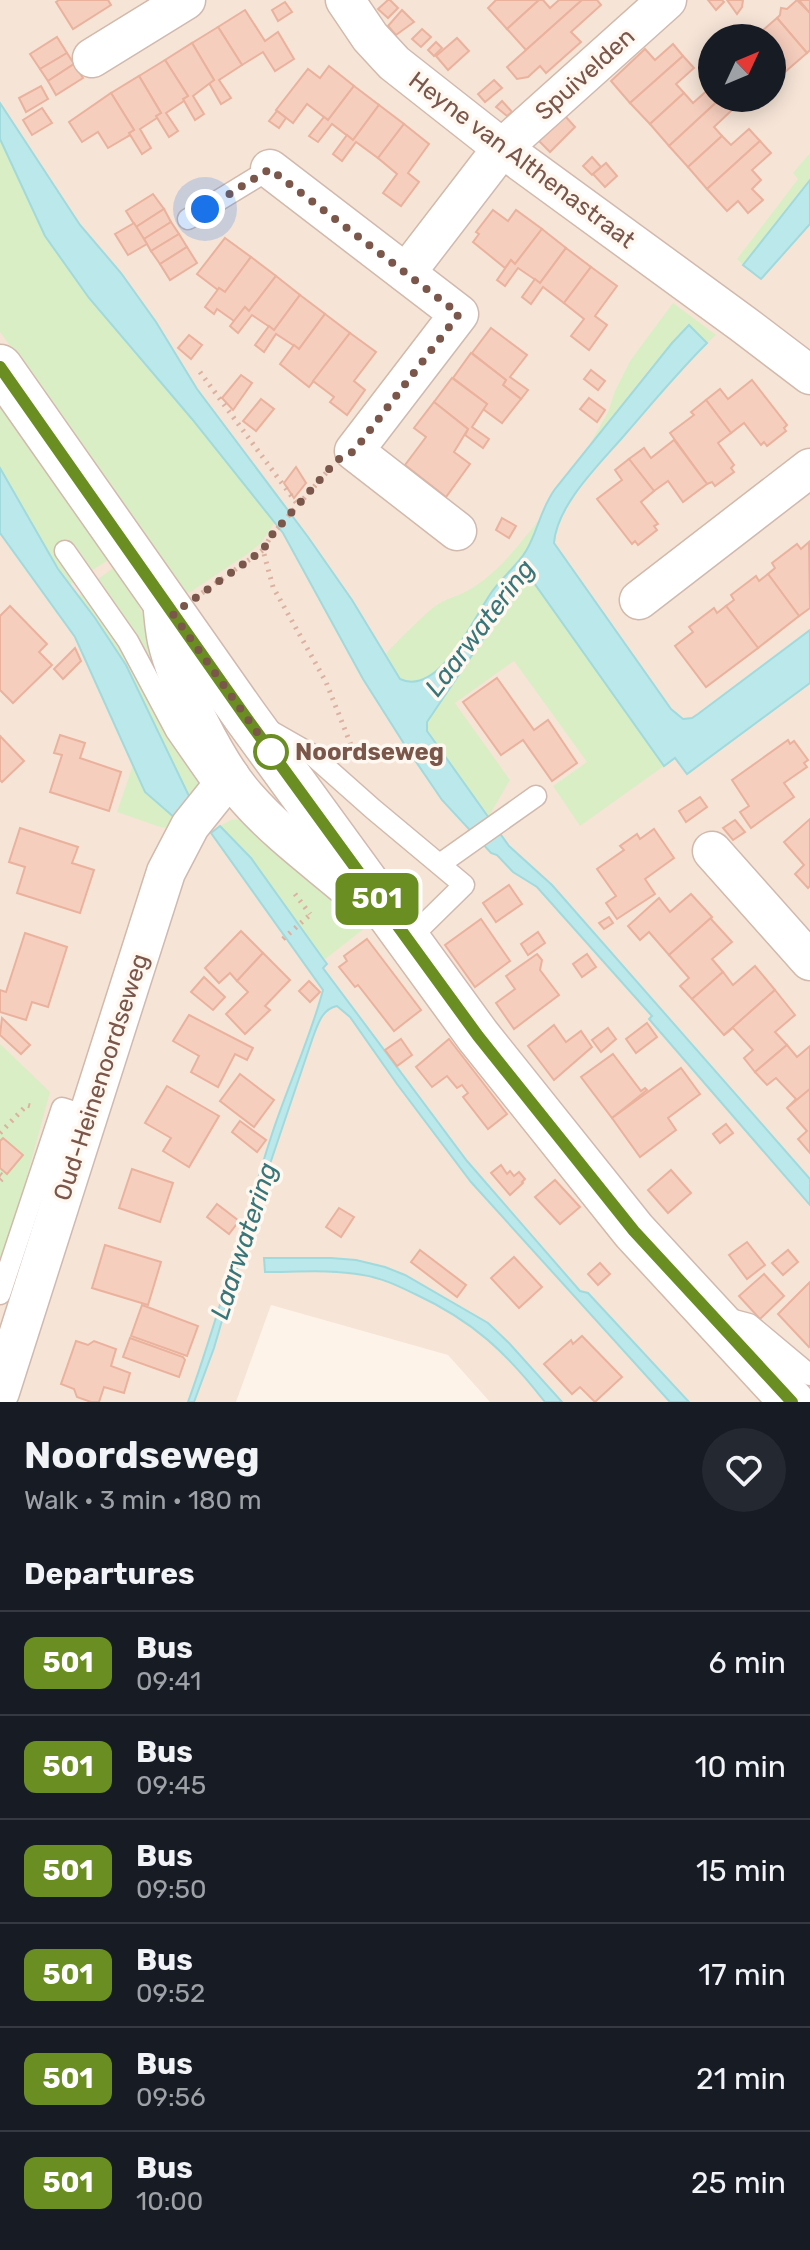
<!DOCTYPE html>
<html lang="en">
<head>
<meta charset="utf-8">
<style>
  body { margin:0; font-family:Rubik,sans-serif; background:#242831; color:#f1f3f6; height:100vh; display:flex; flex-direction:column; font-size:30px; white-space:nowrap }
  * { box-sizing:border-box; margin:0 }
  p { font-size:26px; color:#9ea1a6 }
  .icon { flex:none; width:44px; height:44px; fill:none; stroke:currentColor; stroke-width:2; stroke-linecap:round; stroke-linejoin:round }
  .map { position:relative; height:1402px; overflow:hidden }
  .sheet { display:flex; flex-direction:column; background:#171b24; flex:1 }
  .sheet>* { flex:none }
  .badge { padding:0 16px; border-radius:12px; font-size:28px; line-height:52px }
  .needle { width:52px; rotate:46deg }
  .fabs { position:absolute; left:698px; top:24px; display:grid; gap:16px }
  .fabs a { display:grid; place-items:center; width:88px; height:88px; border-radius:50%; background:#171b24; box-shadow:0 4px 20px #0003; font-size:40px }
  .you { position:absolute; width:40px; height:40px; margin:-20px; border:6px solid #fff; border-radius:50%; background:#1a73e8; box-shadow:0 0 0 12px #1a73e833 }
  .map>.badge { position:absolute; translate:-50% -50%; box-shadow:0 0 0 4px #fff }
  h2 { padding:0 24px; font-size:30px; line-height:72px }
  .round { display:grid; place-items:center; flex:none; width:84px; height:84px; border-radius:42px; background:#242831 }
  .summary { display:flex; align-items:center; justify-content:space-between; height:136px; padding:0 24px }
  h1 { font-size:38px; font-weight:700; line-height:60px }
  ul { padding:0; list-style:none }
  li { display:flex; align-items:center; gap:24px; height:104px; padding:0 24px; border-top:2px solid #363941 }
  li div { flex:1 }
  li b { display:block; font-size:30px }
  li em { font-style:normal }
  li .badge { min-width:88px; font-weight:700; text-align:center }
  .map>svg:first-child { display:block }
  .residential { fill:#f6e4d7; fill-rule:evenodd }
  .green { fill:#daeec5 }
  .water { fill:#bbe8ea; stroke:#a0dadd; stroke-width:2 }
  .building { fill:#f6cebe; stroke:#eab29d; stroke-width:2 }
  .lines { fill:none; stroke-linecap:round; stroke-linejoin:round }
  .service-casing { stroke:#d2b9ad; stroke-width:23 }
  .minor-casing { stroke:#d2b9ad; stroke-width:41 }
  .tertiary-casing { stroke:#d2b9ad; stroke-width:47 }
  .path { stroke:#dcb1a0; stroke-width:5; stroke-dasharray:2 6; stroke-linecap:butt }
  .service { stroke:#fff; stroke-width:20 }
  .minor { stroke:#fff; stroke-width:38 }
  .tertiary { stroke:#fff; stroke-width:44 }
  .line-casing { stroke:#fff; stroke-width:18 }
  .line { stroke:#6b8e23; stroke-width:12 }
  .walk { stroke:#7b564a; stroke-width:8; stroke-dasharray:0 14.4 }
  .stop-dot { fill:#fff; stroke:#6b8e23; stroke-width:4 }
  .labels { text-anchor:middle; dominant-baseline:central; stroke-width:7; stroke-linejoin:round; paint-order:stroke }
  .street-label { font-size:24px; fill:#7b564a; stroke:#fff8f1 }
  .stop-label { font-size:24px; font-weight:bold; fill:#7b564a; stroke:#fff8f1; text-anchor:start }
  .water-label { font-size:26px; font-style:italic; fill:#38767a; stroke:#fff8f1 }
</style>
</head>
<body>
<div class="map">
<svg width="810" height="1402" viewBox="0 0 810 1402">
  <rect width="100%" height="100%" fill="#fef3e9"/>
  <path class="residential" d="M0,0H810V1402H490L448,1355L271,1305L236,1402H0ZM712,38H772V98H712Z"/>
  <g class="green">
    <polygon points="0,139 45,236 66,267 130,348 192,419 275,522 261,543 249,553 189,593 185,591 0,332"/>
    <polygon points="810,153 810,180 743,265 737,259 798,179 793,173"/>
    <polygon points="673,303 716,335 707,343 689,325 651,367 590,444 608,412 615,391 630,361"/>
    <polygon points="0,396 113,557 69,585 58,569 0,468"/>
    <path d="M538,521C535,531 532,541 527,550C517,566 501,578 490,594C475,616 441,687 409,683C397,681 391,665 385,656L389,650C403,636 418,620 434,607C444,599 456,597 467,591C496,575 518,546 538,521Z"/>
    <path d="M116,566C149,617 169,676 193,732L94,582Z"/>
    <polygon points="522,581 534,583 664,766 580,826 553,786 587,762 514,661 455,703 510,780 489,816 427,731 427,723"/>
    <polygon points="84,592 97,606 200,781 197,793 168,828 160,827 117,812 133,765 145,792 158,736 126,665 109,638 78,597"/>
    <polygon points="243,819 375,920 324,960 251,858 220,826 231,820"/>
    <polygon points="0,1044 50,1092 17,1213 0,1258"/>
  </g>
  <g class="water">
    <path d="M0,103L80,225L121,273L156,322L197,389L308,537L352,600L400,679C439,697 473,619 491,593C501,578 517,566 526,551C538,531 540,510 555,489L672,343L689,325L707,343C679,371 654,401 628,431C603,461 557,503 554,543L671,709L683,719L692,718L698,714L810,630V683L687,774L675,758L664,766L534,583L522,581L427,722V731L509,846L552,885L810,1179V1205L649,1019L652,1016L537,887L513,872L497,855L491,853L442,800L408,750L363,679L283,533L192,419L89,298L45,236L0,139Z"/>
    <polygon points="810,180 810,224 761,279 743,265"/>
    <polygon points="0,468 58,569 95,618 126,665 189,796 176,819 145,792 75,637 0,533"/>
    <path d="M220,826L251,858L324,960L327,964L323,968L467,1161L580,1291L588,1293L689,1402H670L471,1182L397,1084L350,1017L337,1006C322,1009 318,1024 313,1037L254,1211L214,1348L194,1402H188C220,1314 243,1223 272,1134C288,1085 310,1039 323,990L211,833Z"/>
    <path d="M264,1258H331L356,1260L385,1267L405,1275L488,1323L509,1343L562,1402H545C506,1352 473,1321 415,1294C398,1286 382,1278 363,1275C331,1269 297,1272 265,1272Z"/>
  </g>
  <g class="building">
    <polygon points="59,0 108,0 111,5 73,29 56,2"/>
    <polygon points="388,0 390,0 398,8 388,18 378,9"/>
    <polygon points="496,0 539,0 507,29 488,8"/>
    <polygon points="539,0 543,0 550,8 559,0 582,0 526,50 507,29"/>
    <polygon points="582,0 597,0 601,5 571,32 581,42 546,73 540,66 528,77 517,79 507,67"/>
    <polygon points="708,0 722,0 724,2 716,10"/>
    <polygon points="727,0 743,0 742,7 737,14"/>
    <polygon points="797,0 810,13 810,50 807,53 777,18 780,15 781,8 787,9"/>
    <polygon points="799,0 810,0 810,13"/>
    <polygon points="285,2 292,12 278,21 272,10"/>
    <polygon points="245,10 265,41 278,32 294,59 275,71 263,52 242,65 218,27"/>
    <polygon points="402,10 414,22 396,35 388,26"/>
    <polygon points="777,18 807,53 786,71 772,56 772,38 755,37"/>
    <polygon points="218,27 242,65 219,80 231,98 221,104 209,83 214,80 192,43"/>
    <polygon points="422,29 431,37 421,47 412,39"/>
    <polygon points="57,37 67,53 40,69 30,54"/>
    <polygon points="457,38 469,51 448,70 436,56"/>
    <polygon points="436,42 442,48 434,56 428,50"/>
    <polygon points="192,43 214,80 193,96 204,114 195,120 183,99 188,96 165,60"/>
    <polygon points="673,44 683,56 630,103 611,81 645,49 655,60"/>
    <polygon points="67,53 74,64 48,81 40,69"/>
    <polygon points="683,56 694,68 676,84 684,93 650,124 630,103"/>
    <polygon points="772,56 786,71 772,84"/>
    <polygon points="165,60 188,96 183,99 184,101 166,113 178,131 169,137 156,116 161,113 139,76"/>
    <polygon points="74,64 83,78 56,95 48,81"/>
    <polygon points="329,66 354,86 328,120 307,104 293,123 276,110 308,69 320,78"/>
    <polygon points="139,76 161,113 156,116 157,118 140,129 151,148 142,154 129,133 134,130 111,93"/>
    <polygon points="494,80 502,88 485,102 478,94"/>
    <polygon points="41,86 48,99 26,112 19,98"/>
    <polygon points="354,86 379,105 353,140 332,124 318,142 309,136 324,117 328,120"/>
    <polygon points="711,87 712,98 721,98 669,146 650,124 684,93 693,103"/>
    <polygon points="111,93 134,130 129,133 130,135 108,148 98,132 82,142 69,122"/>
    <polygon points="721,98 732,110 714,127 722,136 688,167 669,146"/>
    <polygon points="502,101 512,112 507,116 496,107"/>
    <polygon points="379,105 404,124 378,158 356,142 342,161 333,154 347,135 353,140"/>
    <polygon points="42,108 52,123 32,135 23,120"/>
    <polygon points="277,111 286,118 279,128 269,121"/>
    <polygon points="565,116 575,127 550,152 539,141"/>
    <polygon points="404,124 429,144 408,173 419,182 401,206 383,193 397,174 378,158"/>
    <polygon points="749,129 760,141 707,189 688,167 722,136 731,145"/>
    <polygon points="760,141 771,153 752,170 761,180 752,189 763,200 748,213 738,201 727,211 707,189"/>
    <polygon points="592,157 601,167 592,175 583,166"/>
    <polygon points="606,163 617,176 605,187 593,174"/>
    <polygon points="153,194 164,209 136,227 126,211"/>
    <polygon points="164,209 171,222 144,239 136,227"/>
    <polygon points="493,210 508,221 516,210 542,229 515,264 511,260 505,268 473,242 479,234 476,232"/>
    <polygon points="171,222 179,234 151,251 144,239"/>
    <polygon points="134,223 147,244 128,255 115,234"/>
    <polygon points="542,229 566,248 540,283 518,268 505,286 497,280 511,260 515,264"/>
    <polygon points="179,234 187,247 160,264 151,251"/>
    <polygon points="225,238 251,257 225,292 219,288 218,290 197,274"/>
    <polygon points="187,247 197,263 170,280 160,264"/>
    <polygon points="566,248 591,267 564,303 543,287 531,304 522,297 535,279 540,283"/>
    <polygon points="251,257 276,276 249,311 245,307 234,321 217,309 214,314 205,307 219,288 225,292"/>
    <polygon points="591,267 617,286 595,316 607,325 589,350 571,336 584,319 564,303"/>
    <polygon points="276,276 300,295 274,330 252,315 238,333 230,326 245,307 249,311"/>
    <polygon points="300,295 325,314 299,349 276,334 264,352 255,345 269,326 274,330"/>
    <polygon points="325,314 350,333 309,387 280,364 294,345 299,349"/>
    <polygon points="491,328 527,355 510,377 528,390 521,399 503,385 506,380 472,353"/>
    <polygon points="350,333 376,352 354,381 365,390 347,415 330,402 334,397 313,381"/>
    <polygon points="189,335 202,345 191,359 178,348"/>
    <polygon points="471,353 506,380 503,385 521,399 502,423 483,409 487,404 453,378"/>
    <polygon points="591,370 605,381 598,390 584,379"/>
    <polygon points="241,375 252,383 233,410 222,398"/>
    <polygon points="452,378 487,404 472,427 489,439 483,448 465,435 468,429 434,402"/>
    <polygon points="752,380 787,425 784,428 786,431 767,446 764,442 761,445 744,423 731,433 706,400 720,389 728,399"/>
    <polygon points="589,398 605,410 597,422 580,409"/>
    <polygon points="261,399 274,409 256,431 243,421"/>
    <polygon points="706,400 731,433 718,443 734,465 731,468 734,472 715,486 712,482 707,484 670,433 694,415 691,412"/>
    <polygon points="434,402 468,429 454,452 470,464 446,497 405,465 426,437 414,428"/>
    <polygon points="674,440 707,484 683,502 668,481 654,491 629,459 644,448 651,458"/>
    <polygon points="629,459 654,491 641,502 658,524 654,526 657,530 638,545 635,541 632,544 597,499 622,480 615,470"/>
    <polygon points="296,467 306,483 294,498 284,483"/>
    <polygon points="502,518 516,526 509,538 496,530"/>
    <polygon points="809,542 810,608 799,616 768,574 775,568 772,563 797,544 801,549"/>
    <polygon points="768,574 799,616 758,648 726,606 734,600 731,595 756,576 759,581"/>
    <polygon points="10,606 47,644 39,652 52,665 13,703 0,690 0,616"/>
    <polygon points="726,606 758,648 706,687 675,646 693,632 689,627 714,608 717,613"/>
    <polygon points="75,648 81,661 63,679 54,669"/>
    <polygon points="497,678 534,730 548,720 577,763 552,781 523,740 501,755 463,702"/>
    <polygon points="60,735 85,743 80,758 121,772 109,811 50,792 62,755 54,753"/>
    <polygon points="0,736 24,761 2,782 0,780"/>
    <polygon points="788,740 790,744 794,741 808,760 804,763 807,767 784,783 794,797 751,828 740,812 749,806 732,780"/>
    <polygon points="700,797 707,807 686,822 679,811"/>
    <polygon points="810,819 810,886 808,888 795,874 804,865 784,842"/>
    <polygon points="735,820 745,832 733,840 723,828"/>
    <polygon points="20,828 78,847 72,863 94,870 80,913 17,893 25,867 9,862"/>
    <polygon points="654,829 674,858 645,879 655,894 617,919 606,903 616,896 597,869 624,850 620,846 637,834 640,839"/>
    <polygon points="509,885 522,904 496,922 483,903"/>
    <polygon points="691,894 712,917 669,955 649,932 640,940 628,926 659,898 670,912"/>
    <polygon points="609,917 613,923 604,929 599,923"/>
    <polygon points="712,917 711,919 732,942 712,959 723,972 692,999 680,986 689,978 669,955"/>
    <polygon points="481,919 510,961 475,987 445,945"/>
    <polygon points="241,931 263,953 237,981 230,973 219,983 205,968"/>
    <polygon points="538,932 545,943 528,955 521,944"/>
    <polygon points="25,933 67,947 48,1007 32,1002 26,1020 0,1012 0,990 6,992"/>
    <polygon points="367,939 421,1010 394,1031 358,985 355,987 339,967 347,961 344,956"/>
    <polygon points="263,953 290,980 265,1006 270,1010 245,1034 226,1014 248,992 237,981"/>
    <polygon points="537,954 542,960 540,970 559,995 514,1029 496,1003 515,989 506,976"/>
    <polygon points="587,954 596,967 582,977 573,964"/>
    <polygon points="755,966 775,990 724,1035 692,999 723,972 733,985"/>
    <polygon points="204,977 225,997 213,1010 191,992"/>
    <polygon points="309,981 320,992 310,1002 299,991"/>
    <polygon points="775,990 795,1015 775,1032 787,1045 755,1072 744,1058 753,1050 733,1028 724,1035"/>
    <polygon points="189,1015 253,1048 247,1060 235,1054 218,1087 191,1072 199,1056 173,1041"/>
    <polygon points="2,1018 30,1045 21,1054 0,1035"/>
    <polygon points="647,1023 657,1037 636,1053 626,1039"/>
    <polygon points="554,1025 566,1042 581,1031 592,1047 554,1080 528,1046"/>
    <polygon points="608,1028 616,1039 601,1052 592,1040"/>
    <polygon points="401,1039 412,1055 397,1066 385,1050"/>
    <polygon points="449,1039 507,1114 488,1129 463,1097 468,1093 462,1085 457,1088 447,1076 432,1087 416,1067"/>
    <polygon points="787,1045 797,1057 810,1046 810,1089 787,1108 796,1099 776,1078 767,1085 755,1072"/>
    <polygon points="613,1054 641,1091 645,1088 647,1090 612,1118 581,1077"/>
    <polygon points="681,1068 700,1094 668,1118 676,1130 640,1157 612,1118"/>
    <polygon points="240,1074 274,1100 254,1127 220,1101"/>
    <polygon points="167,1086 219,1116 189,1167 163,1151 171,1138 145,1123"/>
    <polygon points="810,1089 810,1153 798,1139 807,1131 787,1108"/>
    <polygon points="240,1121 266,1140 257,1152 232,1132"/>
    <polygon points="726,1124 733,1133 720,1143 713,1134"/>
    <polygon points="3,1138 23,1155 7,1174 0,1168 0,1141"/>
    <polygon points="501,1165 507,1174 510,1171 514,1176 519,1172 525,1179 522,1182 523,1183 510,1195 491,1173"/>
    <polygon points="132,1169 173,1183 160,1222 119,1208"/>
    <polygon points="671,1170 691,1193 668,1213 648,1190"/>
    <polygon points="555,1180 580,1207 560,1224 535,1197"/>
    <polygon points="217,1204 239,1221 229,1234 207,1217"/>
    <polygon points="339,1208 354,1217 341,1237 326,1227"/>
    <polygon points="747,1242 765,1265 747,1279 729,1255"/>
    <polygon points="105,1245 161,1262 148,1305 92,1288"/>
    <polygon points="420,1250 466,1285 457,1297 411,1262"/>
    <polygon points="788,1250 798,1262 783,1275 772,1263"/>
    <polygon points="514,1257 542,1287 519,1308 491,1278"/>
    <polygon points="600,1263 610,1274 598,1285 588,1274"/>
    <polygon points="764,1274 784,1296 760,1319 739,1296"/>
    <polygon points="810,1282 810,1346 809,1347 778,1314"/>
    <polygon points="142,1305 198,1326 187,1356 131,1336"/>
    <polygon points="582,1336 622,1377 595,1402 580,1387 572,1394 544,1364 571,1340 573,1344"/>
    <polygon points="130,1338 183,1357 185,1360 179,1377 123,1357"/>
    <polygon points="76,1341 88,1345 94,1341 116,1349 111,1366 130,1373 124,1393 104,1387 99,1402 91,1402 77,1397 74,1389 61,1384"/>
  </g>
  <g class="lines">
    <defs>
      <g id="service">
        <polyline points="188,219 270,169"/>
        <polyline points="65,551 128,641 176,731 215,787"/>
        <polyline points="269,730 311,754 373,809 464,885 408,940"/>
        <polyline points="440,864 536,796"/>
        <polyline points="0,1294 62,1108 90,1117"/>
        <polyline points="730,1319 749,1324 810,1375"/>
      </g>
      <g id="minor">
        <polyline points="345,0 370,37 394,63 502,148 743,324 810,375"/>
        <polyline points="92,58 186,0"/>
        <polyline points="270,169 459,314 354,451 457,531"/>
        <polyline points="406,273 502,148 667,0"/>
        <path d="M162,598C163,612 164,627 167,641C177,684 217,765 247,798C275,830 311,857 343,884L359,892L374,895"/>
        <polyline points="639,600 810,468"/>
        <polyline points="712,851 810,961"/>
        <polyline points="0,1392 166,872 190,826 230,776"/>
      </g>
      <polyline id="tertiary" points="0,367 245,716 478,1036 634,1231 792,1402"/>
    </defs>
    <use href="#service" class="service-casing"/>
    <use href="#minor" class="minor-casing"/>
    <use href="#tertiary" class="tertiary-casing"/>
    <g class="path">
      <polyline points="200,372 298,505"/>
      <polyline points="326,473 271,536 263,550 273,587 326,682 355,755"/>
      <polyline points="202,593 263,550"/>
      <polyline points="295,894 310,914"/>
      <polyline points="283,939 312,913"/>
      <polyline points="0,1133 27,1105 34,1107"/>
      <polyline points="0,1174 4,1177 0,1181"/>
    </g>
    <use href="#service" class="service"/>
    <use href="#minor" class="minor"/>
    <use href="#tertiary" class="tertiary"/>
  </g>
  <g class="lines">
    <defs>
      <polyline id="line" points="0,367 245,716 478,1036 634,1231 792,1402"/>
    </defs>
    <use href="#line" class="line-casing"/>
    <use href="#line" class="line"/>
    <polyline class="walk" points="205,209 270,169 459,314 354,451 337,460 271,536 263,550 173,614 271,752"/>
  </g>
  <circle class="stop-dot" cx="271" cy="752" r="16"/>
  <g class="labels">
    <g class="street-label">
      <text transform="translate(585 74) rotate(-42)">Spuivelden</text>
      <text transform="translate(522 160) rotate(37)">Heyne van Althenastraat</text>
      <text transform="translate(101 1077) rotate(-72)">Oud-Heinenoordseweg</text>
    </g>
    <g class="stop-label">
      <text x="295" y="752">Noordseweg</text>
    </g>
    <g class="water-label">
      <text transform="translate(480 628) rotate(-53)">Laarwatering</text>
      <text transform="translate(244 1241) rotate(-72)">Laarwatering</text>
    </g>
  </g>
</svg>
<div class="fabs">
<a><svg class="needle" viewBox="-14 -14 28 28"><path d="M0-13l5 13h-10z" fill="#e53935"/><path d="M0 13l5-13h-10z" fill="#9ea1a6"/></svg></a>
</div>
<div class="you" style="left:205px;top:209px"></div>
<b class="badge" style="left:377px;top:899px;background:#6b8e23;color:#fff">501</b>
</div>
<section class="sheet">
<div class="summary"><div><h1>Noordseweg</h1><p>Walk · 3 min · 180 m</p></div><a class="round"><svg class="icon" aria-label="heart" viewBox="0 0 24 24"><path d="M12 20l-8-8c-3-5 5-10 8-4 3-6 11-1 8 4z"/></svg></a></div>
<h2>Departures</h2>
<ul>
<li><span class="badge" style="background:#6b8e23;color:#fff">501</span><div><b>Bus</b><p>09:41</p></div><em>6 min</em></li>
<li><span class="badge" style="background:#6b8e23;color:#fff">501</span><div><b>Bus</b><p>09:45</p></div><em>10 min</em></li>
<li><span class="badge" style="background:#6b8e23;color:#fff">501</span><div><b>Bus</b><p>09:50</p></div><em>15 min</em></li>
<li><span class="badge" style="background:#6b8e23;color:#fff">501</span><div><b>Bus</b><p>09:52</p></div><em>17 min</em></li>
<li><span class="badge" style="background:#6b8e23;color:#fff">501</span><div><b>Bus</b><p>09:56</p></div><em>21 min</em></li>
<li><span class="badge" style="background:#6b8e23;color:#fff">501</span><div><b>Bus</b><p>10:00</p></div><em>25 min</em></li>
</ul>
</section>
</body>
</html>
